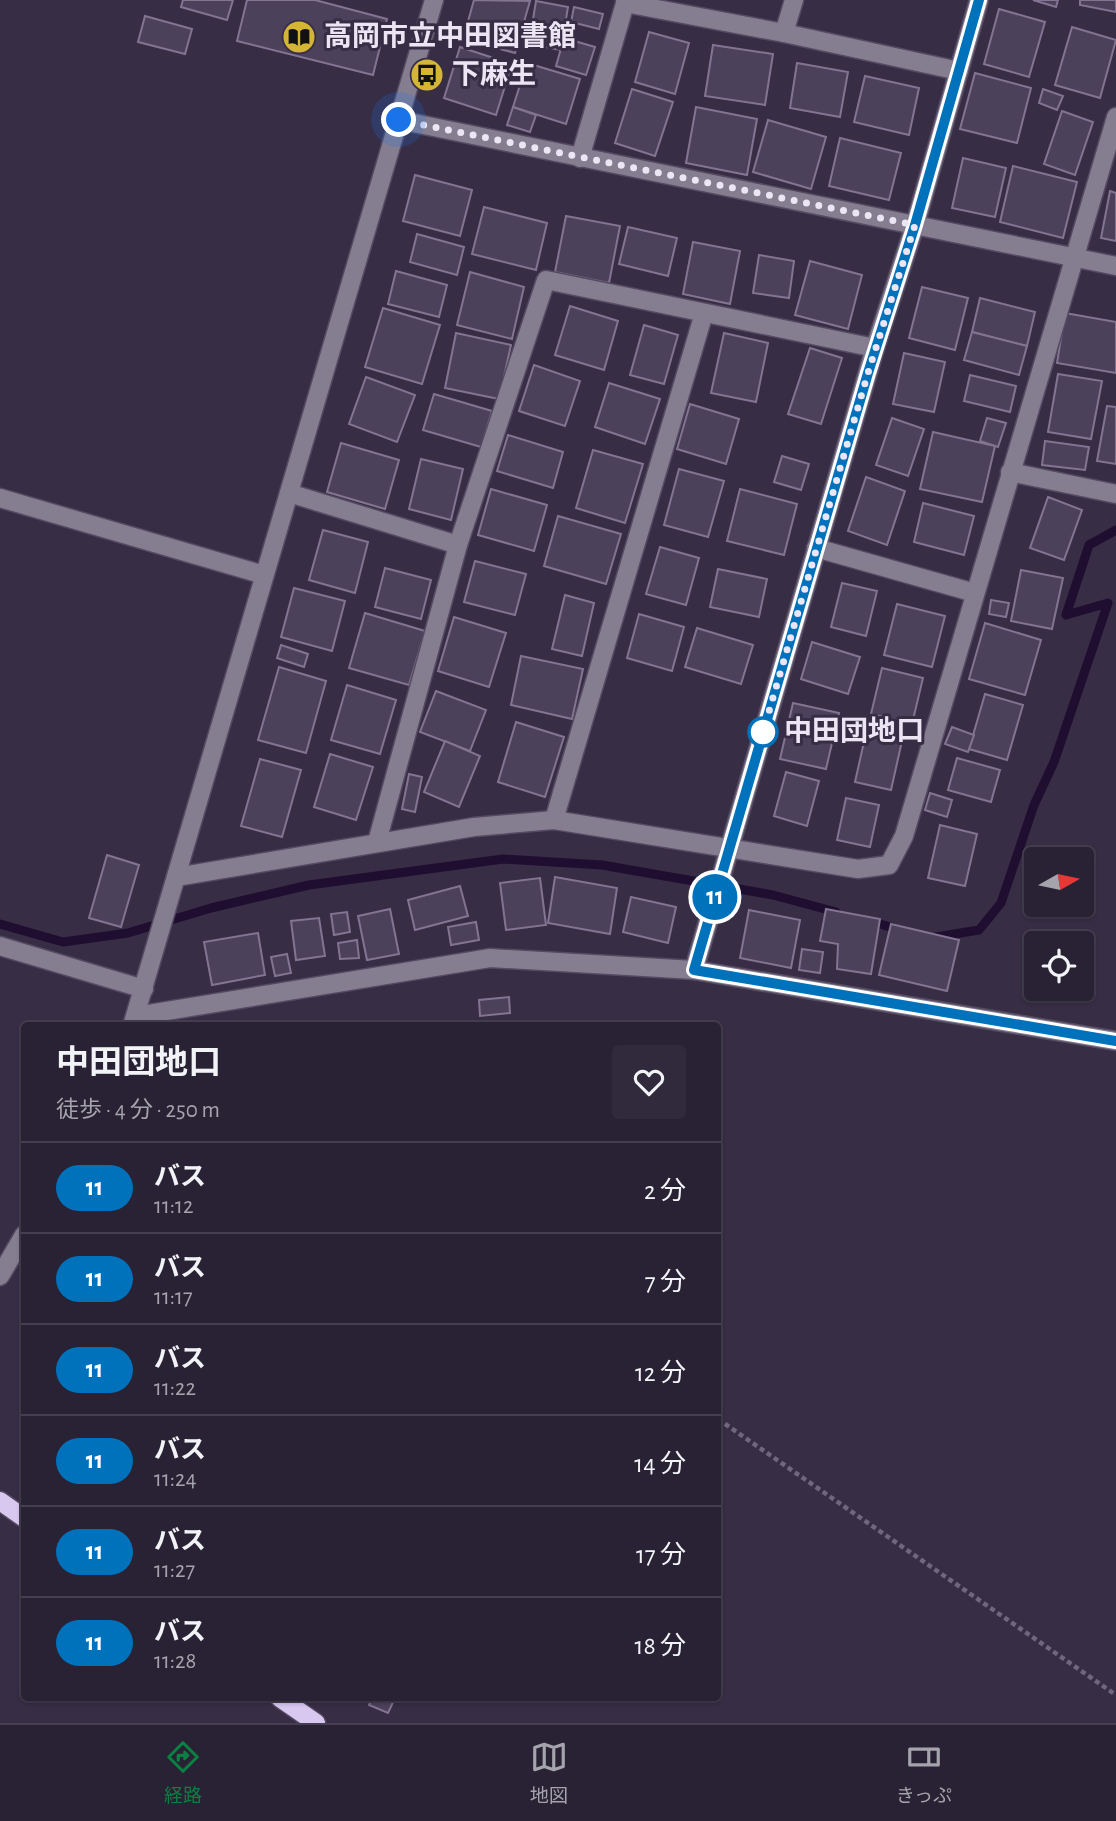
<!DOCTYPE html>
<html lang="ja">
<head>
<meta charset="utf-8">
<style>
  body { margin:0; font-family:"Alegreya Sans","Noto Sans JP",sans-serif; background:#312a3c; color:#f1f3f6; height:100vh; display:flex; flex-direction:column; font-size:26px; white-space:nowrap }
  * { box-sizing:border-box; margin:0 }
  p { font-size:23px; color:#a5a4ac }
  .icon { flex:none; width:38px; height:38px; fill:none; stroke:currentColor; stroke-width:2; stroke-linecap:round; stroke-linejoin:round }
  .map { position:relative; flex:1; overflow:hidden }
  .details { position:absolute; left:21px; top:1022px; width:700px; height:679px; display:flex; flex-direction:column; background:#292234; border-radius:7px; box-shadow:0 2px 5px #0004,0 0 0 2px #453f4f }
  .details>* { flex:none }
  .badge { padding:0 14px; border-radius:23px; font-size:24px; line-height:46px }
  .needle { width:46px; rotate:81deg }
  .controls { position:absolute; left:1024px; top:847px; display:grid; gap:14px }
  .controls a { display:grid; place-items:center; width:70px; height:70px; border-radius:7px; background:#292234; box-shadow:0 2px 5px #0004,0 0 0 2px #453f4f; font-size:35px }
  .you { position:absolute; width:35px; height:35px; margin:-18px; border:5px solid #fff; border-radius:50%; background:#1a73e8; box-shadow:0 0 0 10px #1a73e833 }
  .map>.badge { position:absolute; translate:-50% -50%; box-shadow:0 0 0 4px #fff }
  .round { display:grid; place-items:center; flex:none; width:74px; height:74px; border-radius:7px; background:#312a3c }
  .head { display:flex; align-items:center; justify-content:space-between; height:119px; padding:0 35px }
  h1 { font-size:33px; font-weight:700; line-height:52px }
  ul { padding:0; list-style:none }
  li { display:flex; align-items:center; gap:21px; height:91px; padding:0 35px; border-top:2px solid #453f4f }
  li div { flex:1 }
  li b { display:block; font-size:26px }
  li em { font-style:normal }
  li .badge { min-width:77px; font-weight:700; text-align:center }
  .tab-bar { display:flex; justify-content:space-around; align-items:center; height:98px; border-top:2px solid #453f4f; background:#292234; font-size:19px; color:#a5a4ac }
  .tab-bar a { display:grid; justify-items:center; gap:4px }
  .tab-bar .selected { color:#0b8043 }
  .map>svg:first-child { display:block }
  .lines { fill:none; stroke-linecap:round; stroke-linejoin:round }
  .stream { stroke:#1f0e30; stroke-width:9 }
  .building { fill:#4c415b; stroke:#817591; stroke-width:2 }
  .minor-casing { stroke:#544a61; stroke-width:21 }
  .major-casing { stroke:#544a61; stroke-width:21 }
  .path { stroke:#70677c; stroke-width:4.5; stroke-dasharray:5 3.5; stroke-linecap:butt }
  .minor { stroke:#857d90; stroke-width:18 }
  .major { stroke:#d8c7ef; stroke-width:18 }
  .line-casing { stroke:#fff; stroke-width:16 }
  .line { stroke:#0072bc; stroke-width:10 }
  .walk { stroke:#ebe5f4; stroke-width:7; stroke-dasharray:0 12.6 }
  .stop-dot { fill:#fff; stroke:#0072bc; stroke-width:3.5 }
  .labels { text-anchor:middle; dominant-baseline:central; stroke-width:6; stroke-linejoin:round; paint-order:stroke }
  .poi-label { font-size:28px; font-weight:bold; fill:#ebe5f4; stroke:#372d45; text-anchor:start }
  .stop-label { font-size:28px; font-weight:bold; fill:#ebe5f4; stroke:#372d45; text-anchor:start }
</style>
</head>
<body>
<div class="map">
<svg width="1116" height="1723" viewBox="0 0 1116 1723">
  <rect width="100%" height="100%" fill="#372d45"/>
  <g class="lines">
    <g class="stream">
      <polyline points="870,921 900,930"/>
      <polyline points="0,924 63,942 128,933 211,908 309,885 503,859 602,865 773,895 836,912"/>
      <polyline points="930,938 979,930 1001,903 1034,805 1054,762 1108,603 1066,615 1089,545 1116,530"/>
    </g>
  </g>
  <g class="building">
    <polygon points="183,0 233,0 227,20 181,7"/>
    <polygon points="247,0 315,0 387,19 373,75 237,41"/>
    <polygon points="474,0 530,1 515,53 463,39"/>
    <polygon points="1033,0 1058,0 1056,7"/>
    <polygon points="1080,0 1116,0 1116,12 1080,5"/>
    <polygon points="536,1 568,7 561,50 529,44"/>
    <polygon points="574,7 603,14 599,29 571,22"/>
    <polygon points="999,9 1045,22 1029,77 984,64"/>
    <polygon points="145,16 192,29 185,54 138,42"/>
    <polygon points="1072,27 1116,40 1100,98 1055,85"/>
    <polygon points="649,32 689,43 675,94 635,82"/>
    <polygon points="564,38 595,47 586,75 556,66"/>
    <polygon points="713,45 773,54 765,105 705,96"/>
    <polygon points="460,47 512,64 496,115 444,98"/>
    <polygon points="527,63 580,79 566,124 513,107"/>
    <polygon points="797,63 848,72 840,117 790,108"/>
    <polygon points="975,73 1031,88 1017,143 960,129"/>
    <polygon points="865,76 919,88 909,135 854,122"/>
    <polygon points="632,89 673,102 655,156 615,143"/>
    <polygon points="1043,89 1063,96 1057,110 1039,103"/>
    <polygon points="513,107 536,115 530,132 507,125"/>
    <polygon points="696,107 757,119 747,175 686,163"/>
    <polygon points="1062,111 1093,122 1075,175 1044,164"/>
    <polygon points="768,120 826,137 811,189 753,172"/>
    <polygon points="840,138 901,153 889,200 829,186"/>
    <polygon points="963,158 1006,168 995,217 952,208"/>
    <polygon points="1013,166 1077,182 1063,238 1000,222"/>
    <polygon points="415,175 472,190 460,236 403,221"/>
    <polygon points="1110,191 1116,193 1116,241 1101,238"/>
    <polygon points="484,207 547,223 536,270 472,254"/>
    <polygon points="566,216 620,226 609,283 555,272"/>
    <polygon points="628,227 677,238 668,276 619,264"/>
    <polygon points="417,234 464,247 457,275 410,262"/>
    <polygon points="693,242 740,251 730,304 683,294"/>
    <polygon points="759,255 794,261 789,298 753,293"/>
    <polygon points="810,261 862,275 848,329 795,315"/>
    <polygon points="396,271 447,285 439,317 388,304"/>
    <polygon points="470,272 524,287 512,339 457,325"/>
    <polygon points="922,287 968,298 955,350 909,338"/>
    <polygon points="980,298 1035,312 1027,346 972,332"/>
    <polygon points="570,306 618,321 604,370 555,355"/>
    <polygon points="383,308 440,325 422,384 365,367"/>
    <polygon points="1065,313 1116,322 1116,373 1057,363"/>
    <polygon points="644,325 678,335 664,384 630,375"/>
    <polygon points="972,332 1027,346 1019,375 964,360"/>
    <polygon points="456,333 511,345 499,399 445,388"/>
    <polygon points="724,333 768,343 756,402 711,393"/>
    <polygon points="810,348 842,358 821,424 788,414"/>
    <polygon points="904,353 945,362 934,412 893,404"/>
    <polygon points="534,365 580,381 565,426 519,411"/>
    <polygon points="1058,374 1102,381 1091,439 1048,432"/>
    <polygon points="970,375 1016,386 1010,412 964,401"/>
    <polygon points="366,377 415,395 397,442 349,424"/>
    <polygon points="609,383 660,399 645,444 595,427"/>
    <polygon points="434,394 492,411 481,447 423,430"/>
    <polygon points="690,404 739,419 726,464 677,449"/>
    <polygon points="1107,406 1116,407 1116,464 1097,461"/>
    <polygon points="892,418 924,429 908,476 876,465"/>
    <polygon points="987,418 1006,423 998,447 980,441"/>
    <polygon points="933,432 995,446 982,502 920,489"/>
    <polygon points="508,435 563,452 553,488 497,471"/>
    <polygon points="1045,441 1089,447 1085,470 1042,465"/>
    <polygon points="341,443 399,460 385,509 327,492"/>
    <polygon points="593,450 643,464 625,523 576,508"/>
    <polygon points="782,456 809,464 801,490 774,482"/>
    <polygon points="421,459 463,469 451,520 409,509"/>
    <polygon points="679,469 724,481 708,537 664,525"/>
    <polygon points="866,477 905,491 887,545 848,531"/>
    <polygon points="491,489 547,505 534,551 478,535"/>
    <polygon points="740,489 797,504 784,555 727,541"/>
    <polygon points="1048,497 1082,510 1064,560 1030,548"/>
    <polygon points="923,503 974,516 964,555 914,542"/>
    <polygon points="558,516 621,534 606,584 544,566"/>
    <polygon points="323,530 368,542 355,593 309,580"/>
    <polygon points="660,547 699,558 686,605 646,594"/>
    <polygon points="475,561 526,574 515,615 464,602"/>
    <polygon points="385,568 431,580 421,619 375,607"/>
    <polygon points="718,569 767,579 759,617 710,607"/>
    <polygon points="1021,570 1063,578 1052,629 1011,621"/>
    <polygon points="842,583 877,591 866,636 831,627"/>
    <polygon points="294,588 345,601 332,651 281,637"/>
    <polygon points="565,595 594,603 582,656 552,649"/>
    <polygon points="991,600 1009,603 1006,617 989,614"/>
    <polygon points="897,604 945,616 932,667 884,655"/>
    <polygon points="365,613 425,631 409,685 349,668"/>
    <polygon points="639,614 684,627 672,671 627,658"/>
    <polygon points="454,617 506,633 489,687 438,671"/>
    <polygon points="985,623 1041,640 1025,695 969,679"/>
    <polygon points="697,628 753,645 741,684 685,667"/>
    <polygon points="812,642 860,657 848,694 801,679"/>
    <polygon points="281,645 308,654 304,667 277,658"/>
    <polygon points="521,656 583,669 572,719 511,705"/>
    <polygon points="279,667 326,681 306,753 258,740"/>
    <polygon points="882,668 923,678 912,724 871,714"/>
    <polygon points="347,685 396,700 380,754 331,740"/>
    <polygon points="436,691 486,710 470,751 420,732"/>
    <polygon points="985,694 1023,705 1007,760 969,749"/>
    <polygon points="793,703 839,713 826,769 780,759"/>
    <polygon points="516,722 564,737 545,797 498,782"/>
    <polygon points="952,727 974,735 968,752 945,744"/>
    <polygon points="866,733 902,741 891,790 855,782"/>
    <polygon points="445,741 480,756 459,807 424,792"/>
    <polygon points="330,754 373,767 356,820 314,807"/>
    <polygon points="957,758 1000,770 991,802 948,790"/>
    <polygon points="260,759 301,770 282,837 241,826"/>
    <polygon points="786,772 819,781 807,826 774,816"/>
    <polygon points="409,774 422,777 415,812 402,809"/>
    <polygon points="930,793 952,800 947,817 925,810"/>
    <polygon points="846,798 879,805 870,847 837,840"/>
    <polygon points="940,825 977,834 965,886 928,878"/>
    <polygon points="107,855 139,865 121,927 89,918"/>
    <polygon points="555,877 617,888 610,934 548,923"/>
    <polygon points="540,878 546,925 506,930 500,883"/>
    <polygon points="460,886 468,916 415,930 408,900"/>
    <polygon points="631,897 676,907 668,943 623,932"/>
    <polygon points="390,909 399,954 367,960 358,916"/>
    <polygon points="826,909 880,919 871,974 837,969 838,944 820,941"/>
    <polygon points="749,910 800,920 791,968 740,958"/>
    <polygon points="347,912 350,932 334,935 331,914"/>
    <polygon points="319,918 325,956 296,960 291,921"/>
    <polygon points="476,922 479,940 451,945 448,927"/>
    <polygon points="891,924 959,940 947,991 879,975"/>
    <polygon points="258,933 265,975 212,985 204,942"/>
    <polygon points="357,940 359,958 340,959 338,943"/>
    <polygon points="802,949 823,952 820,973 799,970"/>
    <polygon points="287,954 291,973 275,976 271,957"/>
    <polygon points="509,997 510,1013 480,1016 479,1000"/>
    <rect x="643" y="1022" width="30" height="4"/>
    <polygon points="372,1698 395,1698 388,1713 369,1705"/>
  </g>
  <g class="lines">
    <defs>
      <g id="minor">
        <polyline points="625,3 784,33 959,71"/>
        <polyline points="784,33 794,0"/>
        <polyline points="399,120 1116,266"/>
        <polyline points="580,158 626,0"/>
        <polyline points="1010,472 1116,494"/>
        <polyline points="289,493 458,545"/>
        <polyline points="0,498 264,575"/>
        <polyline points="816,548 975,593"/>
        <polyline points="554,820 704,313"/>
        <polyline points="377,842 458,545 546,280 875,348"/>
        <polyline points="176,877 474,827 554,820 858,869 889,865 904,836 1116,117"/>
        <polyline points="0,946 144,989"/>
        <polyline points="694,970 875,348 915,225 979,0"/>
        <polyline points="136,1016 490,958 694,970 1116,1041"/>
        <polyline points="132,1026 434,0"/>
        <polyline points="0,1276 24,1235"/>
      </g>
      <g id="major">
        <polyline points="0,1501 24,1518"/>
        <polyline points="280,1698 316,1723"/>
      </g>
    </defs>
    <use href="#minor" class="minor-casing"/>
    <use href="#major" class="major-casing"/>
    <polyline class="path" points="718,1419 1116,1695"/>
    <use href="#minor" class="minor"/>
    <use href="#major" class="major"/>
  </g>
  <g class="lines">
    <defs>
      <polyline id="line" points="979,0 915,225 868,373 694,970 1116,1041"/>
    </defs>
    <use href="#line" class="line-casing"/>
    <use href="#line" class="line"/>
    <polyline class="walk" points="399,120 915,225 868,373 763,732"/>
  </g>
  <defs>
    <symbol id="library-disc" viewBox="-11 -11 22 22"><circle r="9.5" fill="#d5b534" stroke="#372d45"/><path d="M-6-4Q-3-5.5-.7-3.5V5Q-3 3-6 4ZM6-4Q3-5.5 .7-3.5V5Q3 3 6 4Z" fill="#111"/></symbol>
    <symbol id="bus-disc" viewBox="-11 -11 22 22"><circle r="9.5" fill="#d5b534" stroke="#372d45"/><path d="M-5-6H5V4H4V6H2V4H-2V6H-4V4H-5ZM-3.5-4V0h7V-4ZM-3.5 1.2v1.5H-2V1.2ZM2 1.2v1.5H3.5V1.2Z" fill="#111"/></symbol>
  </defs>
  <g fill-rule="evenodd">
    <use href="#library-disc" x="280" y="18" width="38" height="38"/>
    <use href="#bus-disc" x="408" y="56" width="38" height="38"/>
  </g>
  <circle class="stop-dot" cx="763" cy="732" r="14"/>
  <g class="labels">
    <g class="poi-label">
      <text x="324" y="37">高岡市立中田図書館</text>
      <text x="452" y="75">下麻生</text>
    </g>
    <g class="stop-label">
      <text x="784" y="732">中田団地口</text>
    </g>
  </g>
</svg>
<div class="controls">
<a><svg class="needle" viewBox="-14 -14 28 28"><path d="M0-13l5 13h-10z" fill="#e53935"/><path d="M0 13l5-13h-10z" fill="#a5a4ac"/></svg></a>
<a><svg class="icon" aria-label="locate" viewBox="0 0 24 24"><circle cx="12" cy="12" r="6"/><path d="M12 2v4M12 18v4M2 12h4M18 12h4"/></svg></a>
</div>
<div class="you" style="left:399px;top:120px"></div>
<b class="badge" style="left:715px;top:897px;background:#0072bc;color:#fff">11</b>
<section class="details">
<div class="head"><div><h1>中田団地口</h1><p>徒歩 · 4 分 · 250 m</p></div><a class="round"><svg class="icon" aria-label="heart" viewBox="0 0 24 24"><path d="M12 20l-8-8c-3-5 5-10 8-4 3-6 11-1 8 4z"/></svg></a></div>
<ul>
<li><span class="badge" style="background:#0072bc;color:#fff">11</span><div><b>バス</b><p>11:12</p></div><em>2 分</em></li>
<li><span class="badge" style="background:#0072bc;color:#fff">11</span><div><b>バス</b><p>11:17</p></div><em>7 分</em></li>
<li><span class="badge" style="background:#0072bc;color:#fff">11</span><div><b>バス</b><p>11:22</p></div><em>12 分</em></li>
<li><span class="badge" style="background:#0072bc;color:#fff">11</span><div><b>バス</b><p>11:24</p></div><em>14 分</em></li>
<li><span class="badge" style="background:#0072bc;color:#fff">11</span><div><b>バス</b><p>11:27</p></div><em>17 分</em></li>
<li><span class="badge" style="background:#0072bc;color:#fff">11</span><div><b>バス</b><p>11:28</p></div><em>18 分</em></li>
</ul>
</section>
</div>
<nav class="tab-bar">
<a class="selected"><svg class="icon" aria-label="directions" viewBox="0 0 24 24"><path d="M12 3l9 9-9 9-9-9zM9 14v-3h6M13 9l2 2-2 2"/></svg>経路</a>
<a><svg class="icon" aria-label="map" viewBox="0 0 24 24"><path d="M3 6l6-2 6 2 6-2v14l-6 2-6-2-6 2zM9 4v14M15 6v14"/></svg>地図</a>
<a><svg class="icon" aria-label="tickets" viewBox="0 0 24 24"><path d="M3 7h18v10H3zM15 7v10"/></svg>きっぷ</a>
</nav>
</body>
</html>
